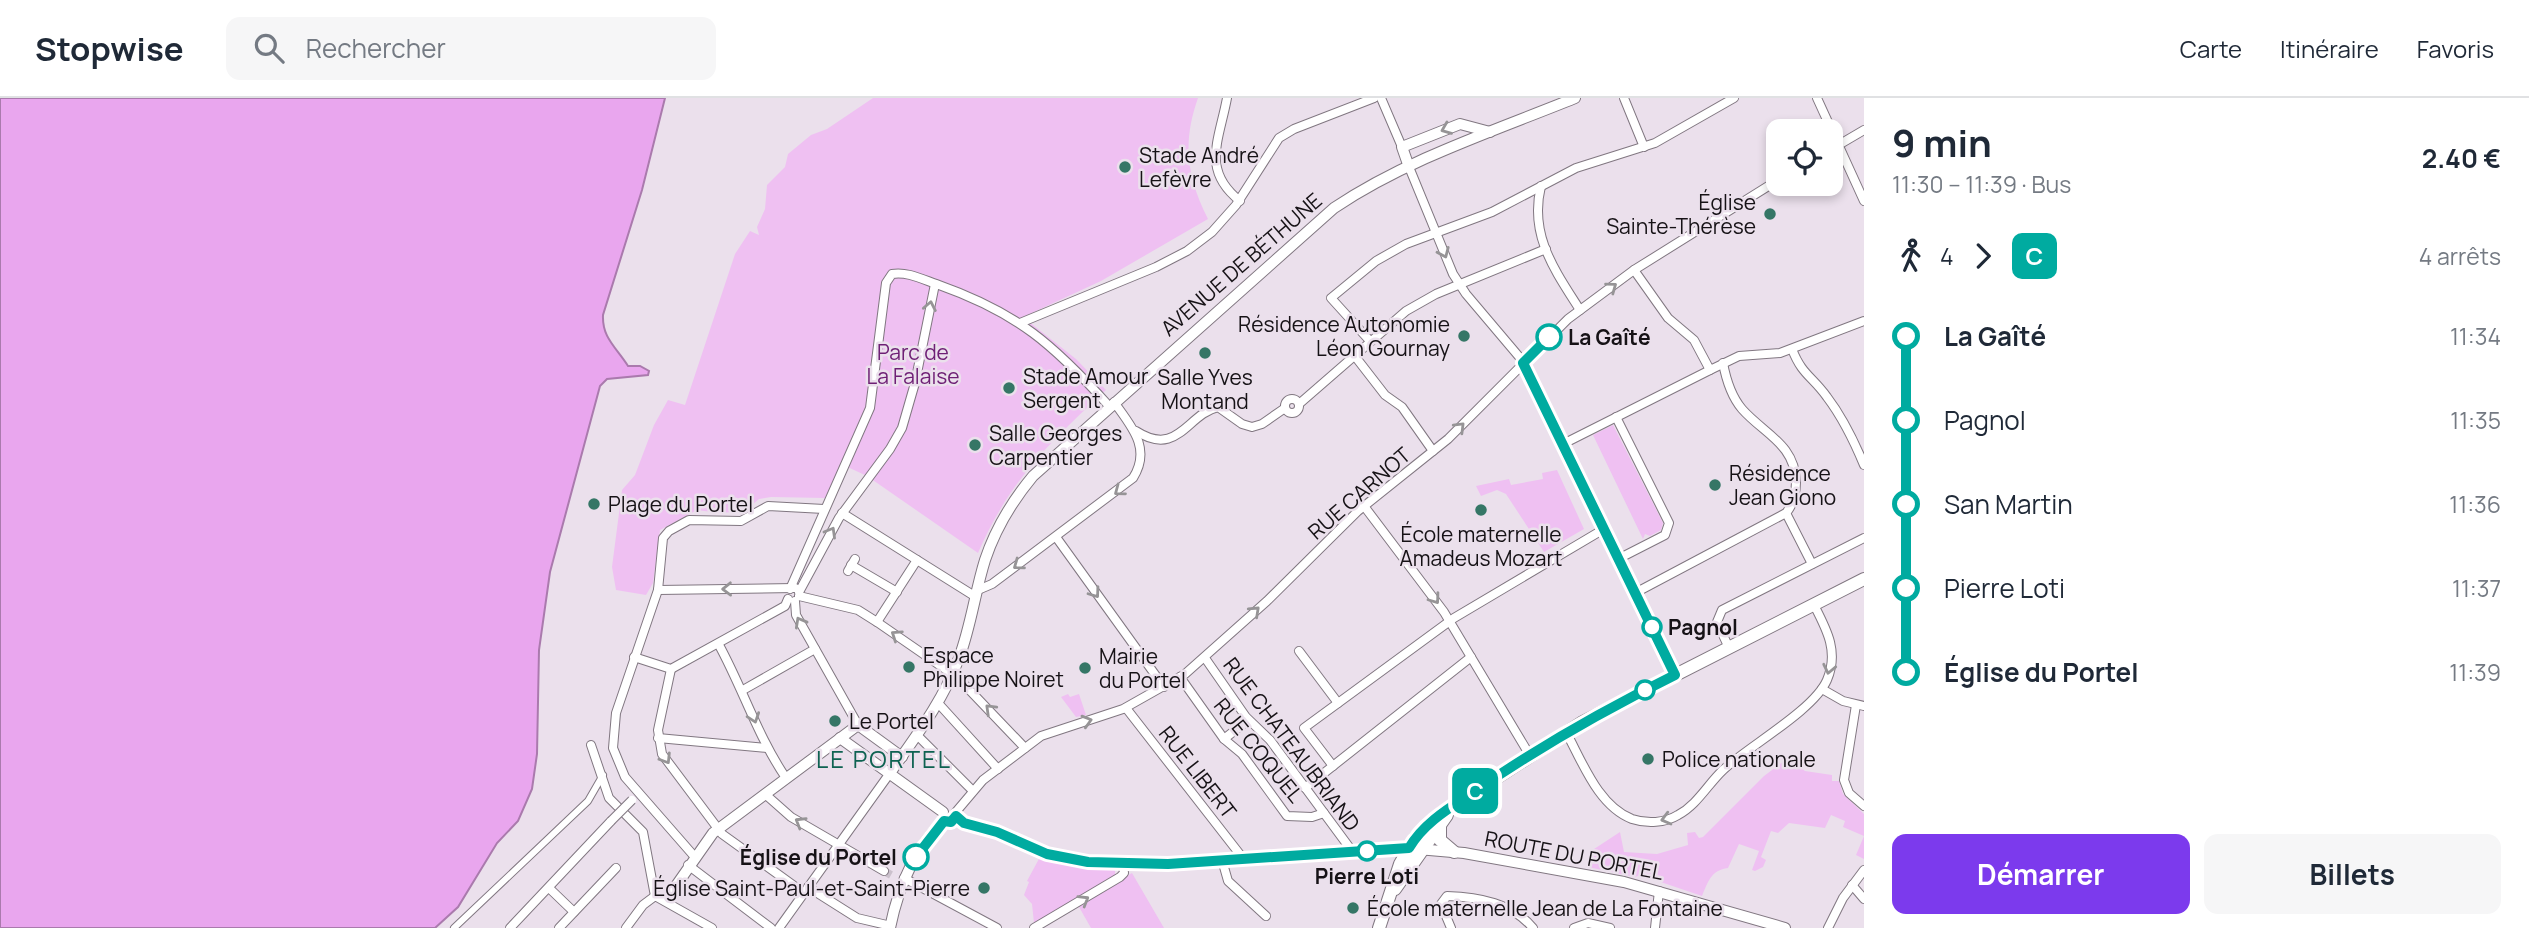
<!DOCTYPE html>
<html lang="fr">
<head>
<meta charset="utf-8">
<style>
  body { margin:0; font-family:Manrope,sans-serif; background:#f6f6f7; color:#1f2937; height:100vh; display:flex; flex-direction:column; font-size:26px; white-space:nowrap }
  * { box-sizing:border-box; margin:0 }
  p { font-size:23px; color:#747a83 }
  .icon { flex:none; width:38px; height:38px; fill:none; stroke:currentColor; stroke-width:2; stroke-linecap:round; stroke-linejoin:round }
  .map { position:relative; flex:1; overflow:hidden }
  .details { display:flex; flex-direction:column; background:#fff; width:665px }
  .details>* { flex:none }
  .badge { padding:0 14px; border-radius:10px; font-size:24px; line-height:46px }
  .fabs { position:absolute; left:1766px; top:21px; display:grid; gap:14px }
  .fabs a { display:grid; place-items:center; width:77px; height:77px; border-radius:14px; background:#fff; box-shadow:0 4px 10px #0003; font-size:35px }
  .map>.badge { position:absolute; translate:-50% -50%; box-shadow:0 0 0 4px #fff }
  .legs { display:flex; align-items:center; gap:10px; height:77px; padding:0 28px; font-size:23px }
  .legs p { margin-inline-start:auto }
  .head { display:flex; align-items:center; justify-content:space-between; height:119px; padding:0 28px }
  h1 { font-size:38px; font-weight:700; line-height:52px }
  .button { display:flex; gap:14px; margin-top:auto; padding:14px 28px }
  .button a { flex:1; height:80px; border-radius:14px; background:#7c3aed; color:#fff; font-size:28px; font-weight:700; line-height:80px; text-align:center }
  .button a+a { background:#f6f6f7; color:#1f2937 }
  ul { padding:0 28px; list-style:none }
  li { display:flex; align-items:center; gap:24px; height:84px; font-size:26px }
  li i { display:grid; place-items:center; width:10px; height:100%; margin:0 9px; background:currentColor }
  li i::after { content:''; width:18px; height:18px; margin:-9px; border:5px solid; border-radius:50%; background:#fff }
  li p { margin-inline-start:auto }
  li:first-child i { background:linear-gradient(#0000 50%,currentColor 0) }
  li:last-child i { background:linear-gradient(currentColor 50%,#0000 0) }
  header { display:flex; align-items:center; gap:42px; box-sizing:border-box; height:98px; padding:0 35px; background:#fff; border-bottom:2px solid #e0e1e3 }
  header strong { font-size:33px }
  nav { display:flex; gap:38px; margin-inline-start:auto; font-size:24px }
  .search { width:490px; height:63px; background:#f6f6f7; display:flex; align-items:center; gap:18px; box-sizing:border-box; padding:0 24px; border-radius:14px; color:#747a83; font-size:26px }
  main { display:flex; flex:1; min-height:0 }
  .map>svg:first-child { display:block }
  .green { fill:#efc0f2 }
  .water { fill:#e9a6ee; stroke:#aa7aad; stroke-width:2 }
  .lines { fill:none; stroke-linecap:round; stroke-linejoin:round }
  .minor-tunnel { stroke:#cbc1cc; stroke-width:8; stroke-dasharray:8 4; stroke-linecap:butt }
  .pedestrian-casing { stroke:#817781; stroke-width:8 }
  .minor-casing { stroke:#817781; stroke-width:10 }
  .tertiary-casing { stroke:#817781; stroke-width:12 }
  .secondary-casing { stroke:#817781; stroke-width:14 }
  .pedestrian { stroke:#fff; stroke-width:6 }
  .minor { stroke:#fff; stroke-width:8 }
  .tertiary { stroke:#fff; stroke-width:10 }
  .secondary { stroke:#fff; stroke-width:12 }
  .minor-bridge-casing { stroke:#817781; stroke-width:10; stroke-linecap:butt }
  .minor-bridge { stroke:#fff; stroke-width:8 }
  .oneway { stroke:#969496 }
  .line-1-casing { stroke:#fff; stroke-width:16 }
  .line-1 { stroke:#00aba0; stroke-width:10 }
  .poi-dot { fill:#357666; stroke:#ebe0ec; stroke-width:2.5 }
  .stop-1-dot { fill:#fff; stroke:#00aba0; stroke-width:3.5 }
  .labels { text-anchor:middle; dominant-baseline:central; stroke-width:5; stroke-linejoin:round; paint-order:stroke }
  .poi-label { font-size:21px; fill:#161216; stroke:#ebe0ec; text-anchor:start }
  .street-label { font-size:21px; fill:#161216; stroke:#ebe0ec }
  .stop-label { font-size:21px; font-weight:bold; fill:#161216; stroke:#ebe0ec; text-anchor:start }
  .park-label { font-size:21px; fill:#6e1f75; stroke:#ebe0ec }
  .quarter-label { font-size:24px; letter-spacing:2px; fill:#0e6251; stroke:#ebe0ec }
</style>
</head>
<body>
<header>
<strong>Stopwise</strong>
<div class="search"><svg class="icon" aria-label="search" viewBox="0 0 24 24"><circle cx="10" cy="10" r="6"/><path d="M15 15l6 6"/></svg>Rechercher</div>
<nav><a>Carte</a><a>Itinéraire</a><a>Favoris</a></nav>
</header>
<main>
<div class="map">
<svg width="1864" height="830" viewBox="0 0 1864 830">
  <rect width="100%" height="100%" fill="#ebe0ec"/>
  <g class="green">
    <path d="M873,0H1198C1182,45 1187,79 1208,121L1101,183L1023,219L1076,261L1106,292C1050,344 1009,383 978,455L867,378L841,366L825,400L771,399L759,401L745,413L719,415L697,412L660,432L653,485L646,497L616,492L612,469L622,392L635,377L654,327L668,302L685,307L735,156L750,133L759,137L757,129L765,111L767,87L785,69L788,56L811,37L827,31Z"/>
    <polygon points="1613,327 1663,425 1661,432 1650,438 1645,436 1643,441 1593,337"/>
    <polygon points="1557,372 1584,431 1544,454 1506,396 1497,392 1481,398 1476,388 1509,381 1511,387 1543,381 1542,375"/>
    <polygon points="1068,596 1070,599 1079,596 1086,617 1076,619 1061,599"/>
    <path d="M1788,660L1805,673L1832,677V683H1839L1843,696L1864,716V761L1856,757L1864,738L1843,729L1845,723L1831,717L1825,730L1789,725L1778,735L1771,733L1761,759L1766,762L1763,769L1755,773L1752,772L1759,753L1739,746L1728,770C1711,772 1708,784 1702,798L1640,777L1635,779L1588,769L1591,753L1620,734L1624,754L1657,756L1688,747L1687,735L1695,734L1699,740L1703,739L1764,678Z"/>
    <polygon points="1040,759 1069,767 1115,771 1115,778 1034,825 1032,806 1024,797 1029,784 1027,783"/>
    <polygon points="1132,775 1164,830 1091,830 1079,809"/>
  </g>
  <path class="water" d="M0,0H665L642,92L603,217C602,240 616,249 628,268H640L649,273L648,277L607,281L600,288L550,474L539,552L537,656L532,691L518,723L497,745L458,809L435,830H0Z"/>
  <g class="lines">
    <polyline class="minor-tunnel" points="884,773 893,778"/>
    <defs>
      <polyline id="pedestrian" points="454,830 588,703 603,677"/>
      <g id="minor">
        <path d="M1227,0C1219,43 1201,72 1240,103"/>
        <polyline points="1381,0 1402,49"/>
        <polyline points="1624,0 1644,49"/>
        <polyline points="1817,0 1864,103"/>
        <polyline points="1830,52 1864,32"/>
        <polyline points="1409,69 1453,176 1466,196 1521,261 1675,577"/>
        <path d="M1541,88C1529,137 1554,171 1580,212"/>
        <polyline points="1634,172 1668,220 1694,242 1710,272 1739,258 1780,255 1864,223"/>
        <polyline points="1020,225 1156,169 1187,153 1212,134 1236,107 1279,40 1294,31 1374,0"/>
        <polyline points="1370,243 1331,200 1376,163 1406,146 1492,114 1576,70 1655,45 1734,0"/>
        <path d="M1792,251C1802,277 1812,278 1827,299C1843,320 1854,343 1864,367"/>
        <polyline points="1354,257 1385,297 1402,309 1433,353"/>
        <circle cx="1292" cy="308" r="7"/>
        <polyline points="1299,306 1406,213 1436,196 1546,151"/>
        <polyline points="1616,319 1669,425 1665,437 1618,461"/>
        <path d="M1136,333C1178,360 1187,316 1218,309L1242,326L1252,329L1262,326L1285,310"/>
        <polyline points="1563,346 1710,272"/>
        <polyline points="1364,408 1444,514 1529,656"/>
        <polyline points="842,415 976,499"/>
        <polyline points="1786,415 1812,466"/>
        <polyline points="1056,439 1164,589"/>
        <polyline points="851,467 897,494"/>
        <polyline points="848,473 855,461"/>
        <path d="M790,491L870,310L886,185L892,176C907,173 924,182 939,187C1018,215 1054,247 1109,308"/>
        <polyline points="658,492 795,490"/>
        <path d="M978,492L992,486L1133,380C1152,350 1131,328 1114,304"/>
        <polyline points="799,494 839,420 890,351 902,330 915,285 935,186"/>
        <path d="M1635,495L1786,415C1794,406 1796,395 1796,384C1795,346 1764,336 1742,311C1731,298 1726,281 1723,265"/>
        <polyline points="799,498 858,512 877,524 958,580 1025,650"/>
        <polyline points="795,503 796,517 858,627"/>
        <polyline points="877,524 917,462"/>
        <path d="M719,547C743,591 758,639 786,680"/>
        <polyline points="1729,550 1717,524 1722,512 1864,440"/>
        <polyline points="1299,553 1338,605"/>
        <polyline points="634,559 671,571 785,508 788,501"/>
        <polyline points="1205,560 1246,619 1270,642 1352,753"/>
        <polyline points="671,571 658,632 662,656 722,736 804,795"/>
        <polyline points="1180,579 1224,641 1242,656 1287,718 1312,719 1324,715"/>
        <polyline points="1822,591 1843,603 1864,608"/>
        <polyline points="743,592 815,551"/>
        <polyline points="938,605 998,671"/>
        <polyline points="1856,607 1844,682 1849,695 1864,708"/>
        <polyline points="1126,610 1242,759"/>
        <path d="M1566,634C1582,663 1598,708 1632,721C1647,726 1665,725 1678,717C1697,707 1708,686 1723,672C1749,648 1814,612 1827,582C1839,554 1827,532 1814,507"/>
        <polyline points="917,637 972,692"/>
        <polyline points="658,640 767,650"/>
        <polyline points="1224,641 1248,622"/>
        <polyline points="591,647 609,700 643,734 655,798"/>
        <polyline points="1333,668 1304,630 1454,520 1604,431"/>
        <polyline points="1305,690 1471,559"/>
        <polyline points="765,696 791,719 884,773"/>
        <polyline points="955,715 983,682 1041,638 1123,611 1185,576 1267,503 1358,413 1448,341 1568,221 1634,172 1778,82"/>
        <polyline points="694,758 625,679 613,650 616,615 658,492 663,440 669,433 689,422 741,423 768,408 824,411"/>
        <polyline points="1222,762 1228,783 1266,818"/>
        <polyline points="688,767 771,830"/>
        <polyline points="904,780 997,830"/>
        <polyline points="1852,787 1864,801"/>
        <polyline points="808,789 857,820 891,828"/>
        <polyline points="549,790 574,814"/>
        <polyline points="510,830 611,723"/>
        <polyline points="559,830 616,770"/>
        <polyline points="626,830 643,807 655,798 712,830"/>
        <polyline points="779,830 890,675"/>
        <polyline points="1034,830 1120,779 1124,775 1123,767"/>
        <path d="M1451,830L1441,806L1447,798C1479,799 1512,805 1533,830"/>
        <polyline points="1574,830 1588,825 1610,830"/>
        <polyline points="1655,830 1659,793"/>
        <polyline points="1828,830 1843,800 1864,772"/>
      </g>
      <g id="tertiary">
        <polyline points="1409,69 1402,49 1460,26 1490,34"/>
        <polyline points="840,640 943,714"/>
        <path d="M890,675C916,638 943,603 959,560C971,528 975,494 985,462C995,432 1013,402 1033,378L1334,110C1407,61 1494,33 1575,0"/>
        <polyline points="955,718 964,725 997,735 1047,756 1081,764 1159,767 1406,750 1464,755 1624,784 1785,830"/>
        <polyline points="666,802 713,735 858,627 902,659"/>
        <path d="M890,830C898,790 913,752 944,723"/>
      </g>
      <g id="secondary">
        <polyline points="1440,726 1440,742 1454,754"/>
        <polyline points="1395,791 1447,717"/>
        <polyline points="1379,830 1400,766 1415,740 1442,715 1583,624 1864,481"/>
      </g>
    </defs>
    <use href="#pedestrian" class="pedestrian-casing"/>
    <use href="#minor" class="minor-casing"/>
    <use href="#tertiary" class="tertiary-casing"/>
    <use href="#secondary" class="secondary-casing"/>
    <use href="#pedestrian" class="pedestrian"/>
    <use href="#minor" class="minor"/>
    <use href="#tertiary" class="tertiary"/>
    <use href="#secondary" class="secondary"/>
    <defs>
      <polyline id="minor-bridge" points="611,723 632,702"/>
    </defs>
    <use href="#minor-bridge" class="minor-bridge-casing"/>
    <use href="#minor-bridge" class="minor-bridge"/>
  </g>
  <defs><path id="oneway-chevron" d="M-2-3.5L2.5 0L-2 3.5" fill="none" stroke-width="1.6" stroke-linecap="round" stroke-linejoin="round" transform="scale(1.75)"/></defs>
  <g class="oneway">
    <use href="#oneway-chevron" transform="translate(1446 31) rotate(158)"/>
    <use href="#oneway-chevron" transform="translate(1444 155) rotate(66)"/>
    <use href="#oneway-chevron" transform="translate(1612 189) rotate(-36)"/>
    <use href="#oneway-chevron" transform="translate(930 208) rotate(-79)"/>
    <use href="#oneway-chevron" transform="translate(1460 329) rotate(-45)"/>
    <use href="#oneway-chevron" transform="translate(1119 393) rotate(143)"/>
    <use href="#oneway-chevron" transform="translate(831 434) rotate(-60)"/>
    <use href="#oneway-chevron" transform="translate(1018 467) rotate(144)"/>
    <use href="#oneway-chevron" transform="translate(727 491) rotate(179)"/>
    <use href="#oneway-chevron" transform="translate(1095 495) rotate(54)"/>
    <use href="#oneway-chevron" transform="translate(1435 501) rotate(54)"/>
    <use href="#oneway-chevron" transform="translate(1255 513) rotate(-43)"/>
    <use href="#oneway-chevron" transform="translate(800 524) rotate(-119)"/>
    <use href="#oneway-chevron" transform="translate(896 537) rotate(-146)"/>
    <use href="#oneway-chevron" transform="translate(1829 571) rotate(102)"/>
    <use href="#oneway-chevron" transform="translate(990 611) rotate(-136)"/>
    <use href="#oneway-chevron" transform="translate(754 620) rotate(71)"/>
    <use href="#oneway-chevron" transform="translate(1087 623) rotate(-16)"/>
    <use href="#oneway-chevron" transform="translate(666 661) rotate(58)"/>
    <use href="#oneway-chevron" transform="translate(1666 721) rotate(165)"/>
    <use href="#oneway-chevron" transform="translate(800 724) rotate(-149)"/>
    <use href="#oneway-chevron" transform="translate(1084 802) rotate(-31)"/>
  </g>
  <g class="lines">
    <defs>
      <path id="line-1" d="M916,759L944,723L951,724L956,718L964,725L997,734L1047,756L1088,764L1168,766L1409,750C1425,723 1453,708 1478,691C1541,648 1606,611 1675,577L1523,265L1549,239"/>
    </defs>
    <use href="#line-1" class="line-1-casing"/>
    <use href="#line-1" class="line-1"/>
  </g>
  <g class="poi-dot">
    <circle cx="1125" cy="69" r="7"/>
    <circle cx="1770" cy="116" r="7"/>
    <circle cx="1464" cy="238" r="7"/>
    <circle cx="1205" cy="255" r="7"/>
    <circle cx="1009" cy="290" r="7"/>
    <circle cx="975" cy="347" r="7"/>
    <circle cx="1715" cy="387" r="7"/>
    <circle cx="594" cy="406" r="7"/>
    <circle cx="1481" cy="412" r="7"/>
    <circle cx="909" cy="569" r="7"/>
    <circle cx="1085" cy="570" r="7"/>
    <circle cx="835" cy="623" r="7"/>
    <circle cx="1648" cy="661" r="7"/>
    <circle cx="984" cy="790" r="7"/>
    <circle cx="1353" cy="810" r="7"/>
  </g>
  <g class="stop-1-dot">
    <circle cx="1549" cy="239" r="12"/>
    <circle cx="1652" cy="529" r="9"/>
    <circle cx="1645" cy="592" r="9"/>
    <circle cx="1367" cy="753" r="9"/>
    <circle cx="916" cy="759" r="12"/>
  </g>
  <g class="labels">
    <g class="poi-label">
      <text x="1139" y="57">Stade André<tspan x="1139" dy="24">Lefèvre</tspan></text>
      <text x="1756" y="104" text-anchor="end">Église<tspan x="1756" dy="24">Sainte-Thérèse</tspan></text>
      <text x="1450" y="226" text-anchor="end">Résidence Autonomie<tspan x="1450" dy="24">Léon Gournay</tspan></text>
      <text x="1023" y="278">Stade Amour<tspan x="1023" dy="24">Sergent</tspan></text>
      <text x="1205" y="279" text-anchor="middle">Salle Yves<tspan x="1205" dy="24">Montand</tspan></text>
      <text x="989" y="335">Salle Georges<tspan x="989" dy="24">Carpentier</tspan></text>
      <text x="1729" y="375">Résidence<tspan x="1729" dy="24">Jean Giono</tspan></text>
      <text x="608" y="406">Plage du Portel</text>
      <text x="1481" y="436" text-anchor="middle">École maternelle<tspan x="1481" dy="24">Amadeus Mozart</tspan></text>
      <text x="923" y="557">Espace<tspan x="923" dy="24">Philippe Noiret</tspan></text>
      <text x="1099" y="558">Mairie<tspan x="1099" dy="24">du Portel</tspan></text>
      <text x="849" y="623">Le Portel</text>
      <text x="1662" y="661">Police nationale</text>
      <text x="970" y="790" text-anchor="end">Église Saint-Paul-et-Saint-Pierre</text>
      <text x="1367" y="810">École maternelle Jean de La Fontaine</text>
    </g>
    <g class="street-label">
      <text transform="translate(1241 166) rotate(-41)">AVENUE DE BÉTHUNE</text>
      <text transform="translate(1359 395) rotate(-41)">RUE CARNOT</text>
      <text transform="translate(1292 646) rotate(53)">RUE CHATEAUBRIAND</text>
      <text transform="translate(1259 652) rotate(51)">RUE COQUEL</text>
      <text transform="translate(1198 674) rotate(52)">RUE LIBERT</text>
      <text transform="translate(1574 757) rotate(11)">ROUTE DU PORTEL</text>
    </g>
    <g class="stop-label">
      <text x="1568" y="239">La Gaîté</text>
      <text x="1668" y="529">Pagnol</text>
      <text x="897" y="759" text-anchor="end">Église du Portel</text>
      <text x="1367" y="778" text-anchor="middle">Pierre Loti</text>
    </g>
    <g class="park-label">
      <text x="913" y="254">Parc de<tspan x="913" dy="24">La Falaise</tspan></text>
    </g>
    <g class="quarter-label">
      <text x="884" y="660">LE PORTEL</text>
    </g>
  </g>
</svg>
<div class="fabs">
<a><svg class="icon" aria-label="locate" viewBox="0 0 24 24"><circle cx="12" cy="12" r="6"/><path d="M12 2v4M12 18v4M2 12h4M18 12h4"/></svg></a>
</div>
<b class="badge" style="left:1475px;top:693px;background:#00aba0;color:#fff">C</b>
</div>
<section class="details">
<div class="head"><div><h1>9 min</h1><p>11:30 – 11:39 · Bus</p></div><b>2.40 €</b></div>
<div class="legs"><svg class="icon" aria-label="walk" viewBox="0 0 24 24"><circle cx="13" cy="4" r="2"/><path d="M13 8l-2 6 4 7M11 14l-3 7M7 12l3-4h3l4 4"/></svg>4<svg class="icon" aria-label="forward" viewBox="0 0 24 24"><path d="M9 5l7 7-7 7"/></svg><b class="badge" style="background:#00aba0;color:#fff">C</b><p>4 arrêts</p></div>
<ul>
<li><i style="color:#00aba0"></i><b>La Gaîté</b><p>11:34</p></li>
<li><i style="color:#00aba0"></i><span>Pagnol</span><p>11:35</p></li>
<li><i style="color:#00aba0"></i><span>San Martin</span><p>11:36</p></li>
<li><i style="color:#00aba0"></i><span>Pierre Loti</span><p>11:37</p></li>
<li><i style="color:#00aba0"></i><b>Église du Portel</b><p>11:39</p></li>
</ul>
<div class="button"><a>Démarrer</a><a>Billets</a></div>
</section>
</main>
</body>
</html>
